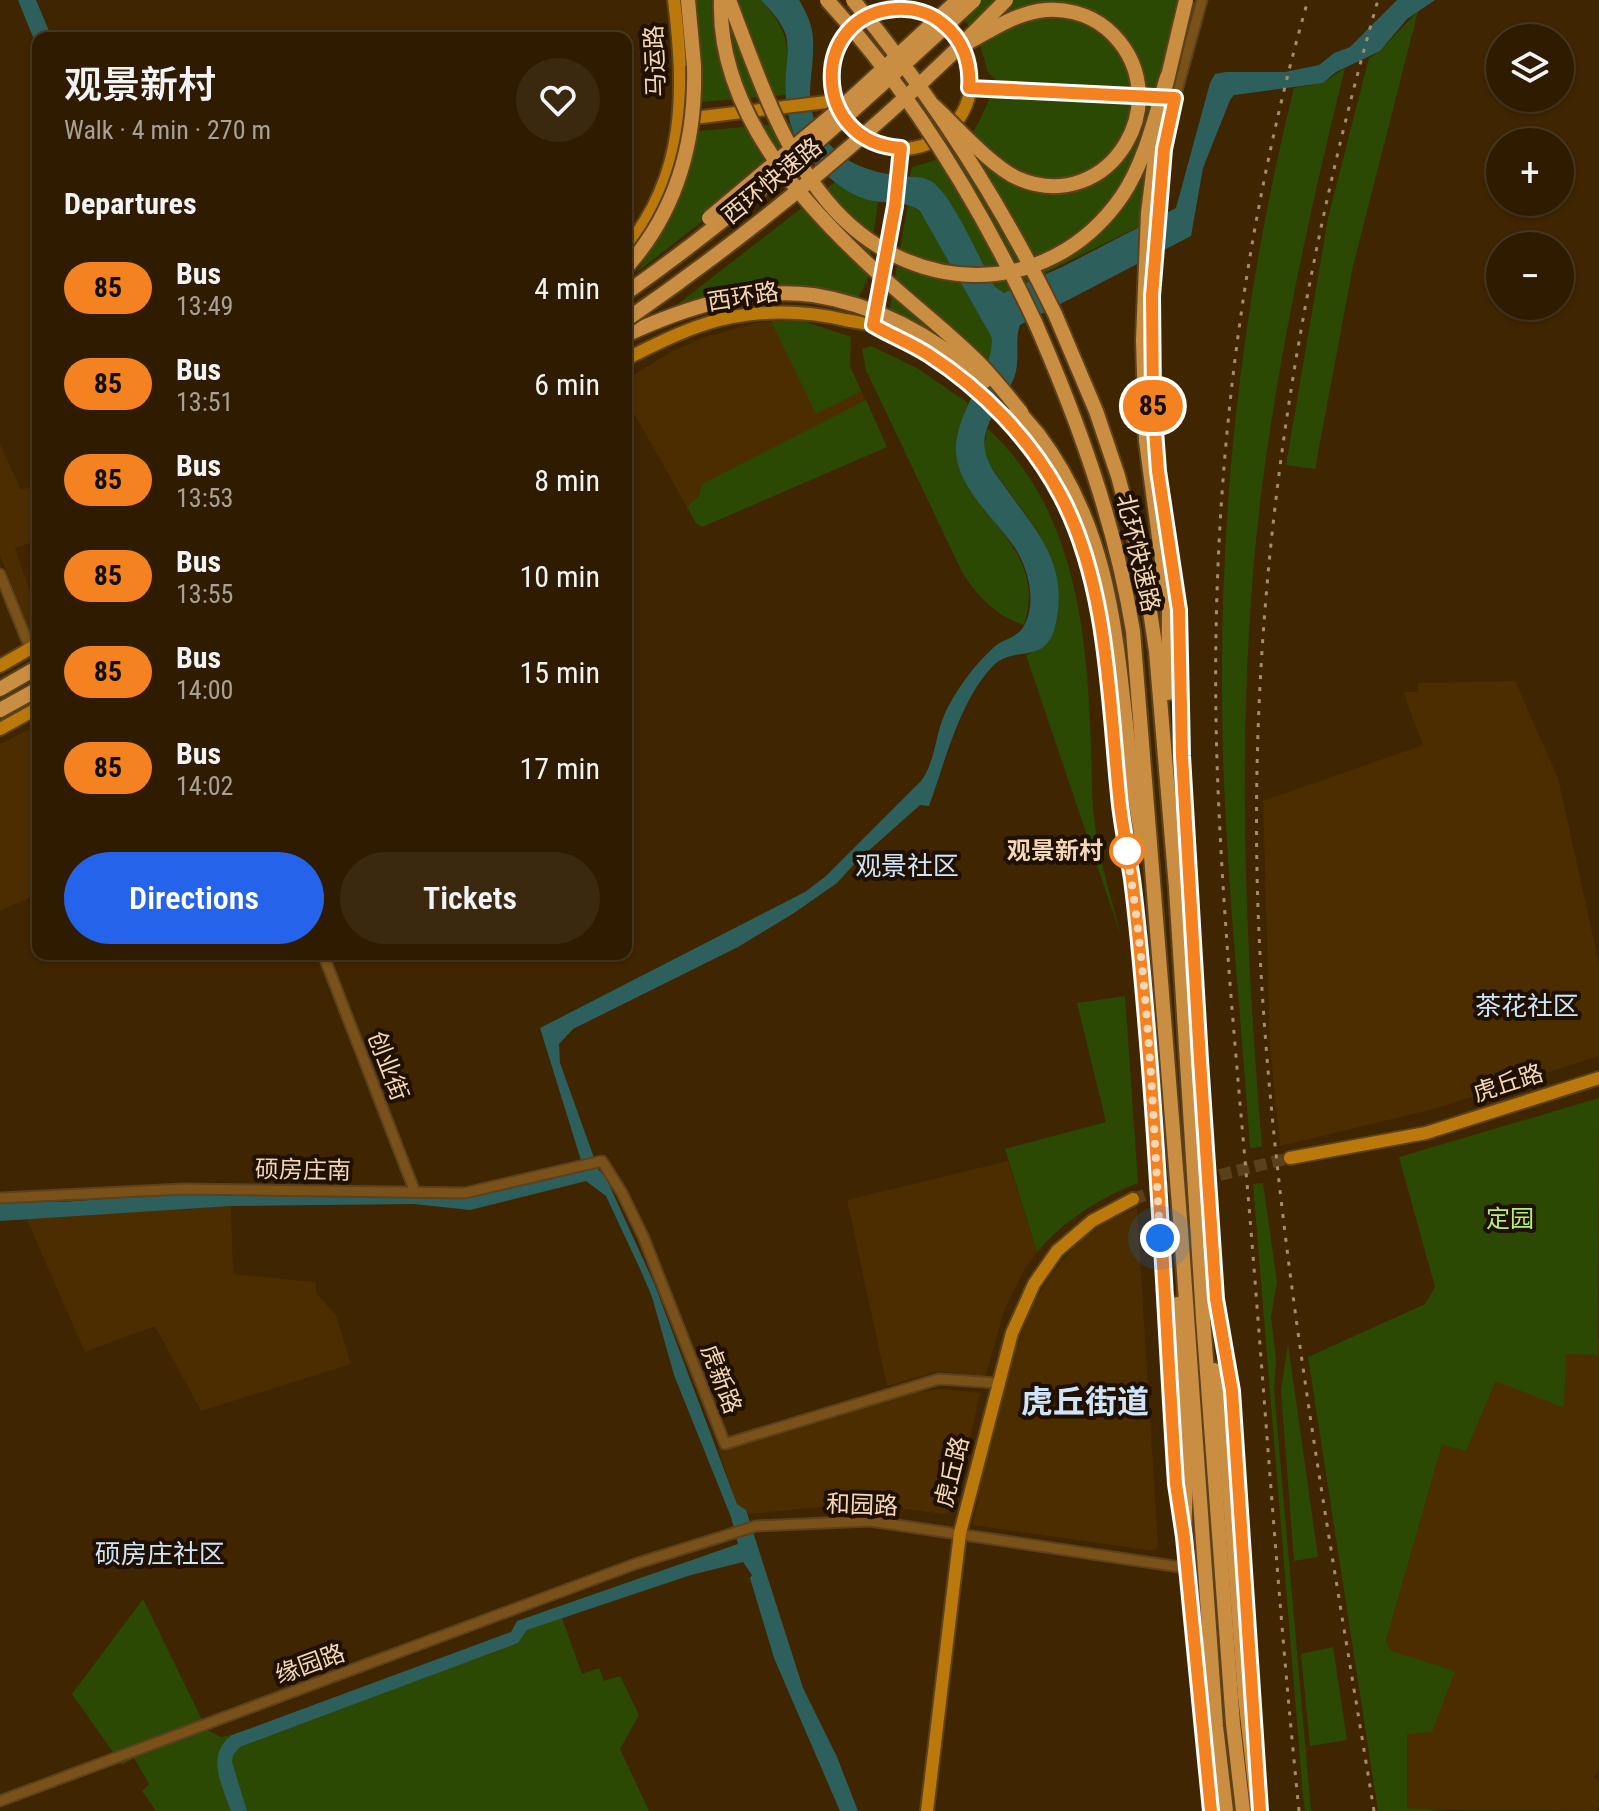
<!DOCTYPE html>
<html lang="en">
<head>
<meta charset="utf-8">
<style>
  body { margin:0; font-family:"Roboto Condensed","Noto Sans SC",sans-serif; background:#3b290f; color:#f1f3f6; height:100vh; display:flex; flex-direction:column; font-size:30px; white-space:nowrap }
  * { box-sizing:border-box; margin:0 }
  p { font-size:26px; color:#a7a199 }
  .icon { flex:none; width:44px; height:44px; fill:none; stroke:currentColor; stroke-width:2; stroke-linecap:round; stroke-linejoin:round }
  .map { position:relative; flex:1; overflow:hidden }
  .drawer { position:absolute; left:32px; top:32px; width:600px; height:928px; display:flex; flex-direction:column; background:#2f1c00; border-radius:16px; box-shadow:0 2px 6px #0004,0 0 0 2px #4a3a22 }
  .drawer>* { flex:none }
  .badge { padding:0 16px; border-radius:26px; font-size:28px; line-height:52px }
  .controls { position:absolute; left:1486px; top:24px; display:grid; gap:16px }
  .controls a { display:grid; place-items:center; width:88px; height:88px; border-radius:50%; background:#2f1c00; box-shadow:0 2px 6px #0004,0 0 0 2px #4a3a22; font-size:40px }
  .you { position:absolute; width:40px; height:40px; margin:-20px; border:6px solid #fff; border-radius:50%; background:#1a73e8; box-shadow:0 0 0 12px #1a73e833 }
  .map>.badge { position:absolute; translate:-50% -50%; box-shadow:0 0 0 4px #fff }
  h2 { padding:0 32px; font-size:30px; line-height:72px }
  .round { display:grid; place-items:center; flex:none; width:84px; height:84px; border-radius:42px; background:#3b290f }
  .summary { display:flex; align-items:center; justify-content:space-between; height:136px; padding:0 32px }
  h1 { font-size:38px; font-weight:600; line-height:60px }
  .action { display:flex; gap:16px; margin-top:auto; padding:16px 32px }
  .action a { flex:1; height:92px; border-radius:48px; background:#2563eb; color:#fff; font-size:32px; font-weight:600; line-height:92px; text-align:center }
  .action a+a { background:#3b290f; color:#f1f3f6 }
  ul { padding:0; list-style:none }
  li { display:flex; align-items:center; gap:24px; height:96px; padding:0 32px }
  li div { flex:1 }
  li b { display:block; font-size:30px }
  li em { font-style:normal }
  li .badge { min-width:88px; font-weight:700; text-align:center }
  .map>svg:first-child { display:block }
  .built { fill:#4b2d00 }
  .green { fill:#2c4904 }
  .water { fill:#2d605d }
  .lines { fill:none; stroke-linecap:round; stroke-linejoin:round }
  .major-tunnel { stroke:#5a401b; stroke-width:12; stroke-dasharray:12 6; stroke-linecap:butt }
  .minor-casing { stroke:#5c411d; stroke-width:13 }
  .major-casing { stroke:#5c411d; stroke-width:16 }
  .highway-casing { stroke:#5c411d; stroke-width:18 }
  .minor { stroke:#7a5119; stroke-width:9 }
  .major { stroke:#bb790b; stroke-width:12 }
  .highway { stroke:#c98e41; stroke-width:14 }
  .rail { stroke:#a88c6a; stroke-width:3; stroke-dasharray:4 8; stroke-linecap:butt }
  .highway-bridge-casing { stroke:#5c411d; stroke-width:18; stroke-linecap:butt }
  .highway-bridge { stroke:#c98e41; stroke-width:14 }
  .line-casing { stroke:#fff; stroke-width:18 }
  .line { stroke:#f58220; stroke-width:12 }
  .walk { stroke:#f4d7b6; stroke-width:8; stroke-dasharray:0 14.4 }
  .stop-dot { fill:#fff; stroke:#f58220; stroke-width:4 }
  .labels { text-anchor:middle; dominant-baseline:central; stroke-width:8; stroke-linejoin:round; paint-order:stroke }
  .street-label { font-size:24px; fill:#f4d7b6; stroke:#1f1000 }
  .stop-label { font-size:24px; font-weight:bold; fill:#f4d7b6; stroke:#1f1000; text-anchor:end }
  .park-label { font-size:24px; fill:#b4f076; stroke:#1f1000 }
  .neighbourhood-label { font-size:26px; fill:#cee4fb; stroke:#1f1000 }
  .district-label { font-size:32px; font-weight:bold; fill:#cee4fb; stroke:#1f1000 }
</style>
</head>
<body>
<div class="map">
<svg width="1599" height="1811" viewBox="0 0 1599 1811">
  <rect width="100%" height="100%" fill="#3f2500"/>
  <g class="built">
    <polygon points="782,321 803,321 851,337 850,366 887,447 702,527 696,523 626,399 626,380 672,351 703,338 755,323"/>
    <polygon points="0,444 21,490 38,485 38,540 15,548 38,615 38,626 30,630 0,555"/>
    <polygon points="1515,681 1558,778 1599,963 1599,1056 1434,1109 1280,1146 1270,1047 1263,801 1423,745 1403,692 1418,692 1418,683"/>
    <polygon points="38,725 38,906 36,907 31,897 0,911 0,744"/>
    <polygon points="1008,1161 1037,1252 1024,1270 1004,1311 985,1378 939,1371 887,1386 847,1200"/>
    <polygon points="231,1206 233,1274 315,1282 317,1294 336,1315 351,1364 201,1411 155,1326 85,1352 26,1218"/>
    <polygon points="1137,1208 1158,1546 1154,1551 973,1525 988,1446 1016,1349 1031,1308 1047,1281 1077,1243 1104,1223"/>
    <polygon points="1599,1337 1599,1769 1594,1777 1599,1782 1599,1806 1595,1811 1407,1809 1407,1734 1386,1641 1442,1445 1466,1451 1496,1381 1566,1354"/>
    <polygon points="942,1389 980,1393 954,1510 944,1514 874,1505 842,1505 747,1514 737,1504 718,1449 914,1392"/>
  </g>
  <g class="green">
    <path d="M695,0H761C794,36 787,49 786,95L701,102Z"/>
    <polygon points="946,0 1179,0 1156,93 997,81 988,72 977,35"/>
    <polygon points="1418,11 1353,266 1315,469 1286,465 1328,218 1369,58 1380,51"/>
    <path d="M1345,68C1310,209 1279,351 1261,495C1235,712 1244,930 1262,1147L1250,1148C1240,999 1223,850 1222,701C1220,494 1244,289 1294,88L1323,83Z"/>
    <path d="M994,94L1155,103L1142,225L1007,292H1001L994,286L941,190L928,179L910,176L912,167C964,153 970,144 991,95Z"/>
    <path d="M790,123L799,146L636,273C667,225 687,187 698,131Z"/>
    <polygon points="835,182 858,196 878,202 867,281 858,298 796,290 665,314"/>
    <polygon points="908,204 919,211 925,218 991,336 993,351 982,372 889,312"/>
    <polygon points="771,321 803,321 851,337 850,366 861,391 816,414"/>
    <path d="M871,346L917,368L968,403C964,416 956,431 956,445C961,517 1050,542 1024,625C996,616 977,596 962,572L866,370L862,349Z"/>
    <polygon points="866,400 887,447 702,527 696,523 687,507 699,496 702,484"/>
    <path d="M987,428C1075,507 1087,632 1091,744C1092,768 1091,792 1094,817C1098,857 1111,897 1121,936L1026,655C1037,652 1043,643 1050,635C1057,627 1058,616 1058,606C1063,549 1017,507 988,462L984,447Z"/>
    <path d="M1125,996L1138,1183C1098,1199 1066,1219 1037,1252L1005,1149L1106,1122L1077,1003Z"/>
    <polygon points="1599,1098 1598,1355 1566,1354 1564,1408 1496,1381 1466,1451 1442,1445 1386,1641 1391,1651 1455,1671 1432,1732 1407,1734 1407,1808 1446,1811 1378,1811 1308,1357 1425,1304 1435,1287 1399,1157"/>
    <polygon points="1263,1183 1277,1282 1271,1317 1276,1359 1274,1390 1311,1811 1305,1811 1303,1796 1253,1184"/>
    <polygon points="1288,1344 1318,1557 1294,1561 1281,1391"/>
    <polygon points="143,1599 207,1730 221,1737 232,1735 240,1747 518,1643 527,1630 562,1618 582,1674 599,1668 604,1681 620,1676 639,1715 620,1749 649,1811 156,1811 142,1791 149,1784 134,1758 122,1765 72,1694"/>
    <polygon points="1333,1647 1347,1740 1310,1746 1301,1654"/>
  </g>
  <g class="water">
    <polygon points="18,0 36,0 52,38 38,38 38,44 35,42"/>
    <path d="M761,0H799C806,12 813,25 813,40C815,77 799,106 826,140C844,164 873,173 901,176C911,177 923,176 931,181C952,194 981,262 994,286L1004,293L1064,266L1176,208L1210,83L1215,74L1226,72H1285L1319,65L1334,53L1350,47L1397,0H1435L1407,19L1380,51L1336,72L1323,83L1234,95L1230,100L1203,168L1191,236L1020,325C1014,340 1021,359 1014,378C1005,401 980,424 985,450C987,464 997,476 1005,487C1034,528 1064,558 1058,611C1051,673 1016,640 991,668C959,703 945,762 929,806L920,805L856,862L837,883L794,913L738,947L573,1029L559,1044L560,1063L598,1169L606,1178L654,1283L737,1504L746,1510L803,1688L837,1757L858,1811H840L774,1658L750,1578L752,1575L743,1562L691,1575L527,1630L518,1643L240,1747L233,1755L232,1762L247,1811H231C222,1785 205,1755 232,1735L511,1632L517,1621L738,1544L731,1517L674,1375L652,1297L641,1271L606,1196L586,1181L470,1210L414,1204L231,1206L0,1221V1202H62L188,1193L469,1197L584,1170L540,1028L805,892L826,876L921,781C937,759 935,730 948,707C959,686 974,666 992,649C1000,640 1014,639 1022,629C1038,606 1029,569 1015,548C995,518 957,488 956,450C954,413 998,364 991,336L920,211C904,199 883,205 865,199C846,193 829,178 815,164C789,138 784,108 786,72C787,60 789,48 786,35C781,21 771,11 761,0Z"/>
  </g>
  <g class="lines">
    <polyline class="major-tunnel" points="1133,1199 1170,1187 1290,1158"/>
    <defs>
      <g id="minor">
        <polyline points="1175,98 1202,0"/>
        <polyline points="0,574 30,648"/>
        <polyline points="323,954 415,1192"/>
        <polyline points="0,1198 184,1189 465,1193 602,1161 622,1193 643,1236 725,1444 939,1379 997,1383"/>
        <polyline points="0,1801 635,1564 756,1526 870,1521 1187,1568"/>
      </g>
      <g id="major">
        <circle cx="901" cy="79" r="70"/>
        <polyline points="969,88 1175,98 1164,149 1152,296 1153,403 1158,471 1179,610 1182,756 1200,1060 1216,1299 1232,1391 1253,1711"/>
        <polyline points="685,119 835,101"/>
        <path d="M626,248C687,174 685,91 674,0"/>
        <polyline points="874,319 895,206 901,148"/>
        <path d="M626,359C660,342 695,324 732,317C771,310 807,311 845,320C855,322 866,323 875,326C959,362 1036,433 1071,519C1108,608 1110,708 1120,802C1123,835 1131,867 1134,900C1141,955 1145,1011 1150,1067C1162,1205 1167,1345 1176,1484L1184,1537L1211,1811"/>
        <polyline points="0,666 38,644"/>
        <polyline points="0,729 38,708"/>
        <polyline points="1290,1158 1426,1133 1599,1078"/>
        <polyline points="927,1811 960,1533 1012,1333 1034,1284 1057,1251 1092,1221 1133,1199"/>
      </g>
      <g id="highway">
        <polyline points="688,0 694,66"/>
        <polyline points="1055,314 1096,411 1118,476 1145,578 1156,651 1176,888 1203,1318 1233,1724 1243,1811"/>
        <path d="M1035,322C1079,423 1115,523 1133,631L1181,1231L1216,1726L1226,1811"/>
        <path d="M626,335C684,308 748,287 813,295"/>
        <polyline points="1143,340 1146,441 1169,612 1168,693"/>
        <path d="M1038,434C1130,556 1114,696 1142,838"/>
        <polyline points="0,689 38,667"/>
        <polyline points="0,710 38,689"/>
        <polyline points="1177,1304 1186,1484 1184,1537"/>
        <polyline points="1214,1370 1223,1407 1245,1696 1258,1811"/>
      </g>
    </defs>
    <use href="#minor" class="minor-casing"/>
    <use href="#major" class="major-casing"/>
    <use href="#highway" class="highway-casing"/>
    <use href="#minor" class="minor"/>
    <use href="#major" class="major"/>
    <use href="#highway" class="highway"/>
    <g class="rail">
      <path d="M1299,1811C1279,1614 1266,1415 1250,1218C1237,1066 1222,913 1217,761C1209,505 1237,247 1308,0"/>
      <path d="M1374,1811C1328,1527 1275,1242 1260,954C1243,633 1289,309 1378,0"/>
    </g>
    <defs>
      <g id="highway-bridge">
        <path d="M721,0C717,115 810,213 890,284C919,310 950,334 977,361C993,377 1007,395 1021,412"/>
        <path d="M729,0C755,68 779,144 827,201C907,298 1048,303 1122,196C1145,162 1155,117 1167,77"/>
        <path d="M827,0C913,94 981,207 1035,322"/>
        <path d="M853,0C932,96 1000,201 1055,314"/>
        <polyline points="1166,85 1186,0"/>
        <path d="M934,106C956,126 991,166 1017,178C1111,219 1183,95 1107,29C1088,13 1062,7 1038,11C1010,16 985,34 960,47"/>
        <polyline points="709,218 844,105 958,0"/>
        <path d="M626,268C677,211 696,141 694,66"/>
        <path d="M626,293C750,206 863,103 974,0"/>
        <path d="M813,295C878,305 935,337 985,381"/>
        <path d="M626,320C762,226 891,118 1006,0"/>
        <polyline points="1143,340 1148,213 1159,125"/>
        <polyline points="1016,408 1038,434"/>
      </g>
    </defs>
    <use href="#highway-bridge" class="highway-bridge-casing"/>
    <use href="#highway-bridge" class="highway-bridge"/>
  </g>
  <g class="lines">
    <defs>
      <path id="line" d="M1211,1811L1184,1537L1176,1484C1167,1345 1161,1206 1150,1068C1145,1005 1140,942 1132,879C1128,854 1123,830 1120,805C1109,704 1109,587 1061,496C1031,439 982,389 929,355C911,343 891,336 873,325L895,206L901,148C810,143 809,14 896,9C913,8 930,13 942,23C963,39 971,63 969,88L1175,98L1164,149L1152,296L1153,403L1158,471L1179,610L1182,756L1200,1060L1216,1299L1232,1391L1260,1811"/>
    </defs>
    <use href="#line" class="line-casing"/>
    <use href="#line" class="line"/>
    <path class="walk" d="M1127,851L1126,847C1148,976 1153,1108 1160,1238"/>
  </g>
  <circle class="stop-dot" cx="1127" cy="851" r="16"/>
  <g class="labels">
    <g class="street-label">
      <text transform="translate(655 61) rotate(-92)">马运路</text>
      <text transform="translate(772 181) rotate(-39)">西环快速路</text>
      <text transform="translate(743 297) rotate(-9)">西环路</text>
      <text transform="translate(1138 553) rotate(77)">北环快速路</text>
      <text transform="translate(388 1066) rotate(69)">创业街</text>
      <text transform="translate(1508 1083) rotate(-18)">虎丘路</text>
      <text transform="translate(303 1170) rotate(1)">硕房庄南</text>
      <text transform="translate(721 1379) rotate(69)">虎新路</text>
      <text transform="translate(952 1472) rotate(-76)">虎丘路</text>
      <text transform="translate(862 1505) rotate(2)">和园路</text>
      <text transform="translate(310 1664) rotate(-20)">缘园路</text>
    </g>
    <g class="stop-label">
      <text x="1103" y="851">观景新村</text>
    </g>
    <g class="park-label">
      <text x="1510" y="1219">定园</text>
    </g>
    <g class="neighbourhood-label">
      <text x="907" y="866">观景社区</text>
      <text x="1527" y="1006">茶花社区</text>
      <text x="160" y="1554">硕房庄社区</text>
    </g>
    <g class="district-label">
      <text x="1085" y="1402">虎丘街道</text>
    </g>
  </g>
</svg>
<div class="controls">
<a><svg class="icon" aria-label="layers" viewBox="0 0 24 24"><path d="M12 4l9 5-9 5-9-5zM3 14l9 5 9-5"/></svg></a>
<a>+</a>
<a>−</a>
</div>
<div class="you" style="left:1160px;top:1238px"></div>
<b class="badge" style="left:1153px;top:406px;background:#f58220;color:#111">85</b>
<section class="drawer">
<div class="summary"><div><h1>观景新村</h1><p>Walk · 4 min · 270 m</p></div><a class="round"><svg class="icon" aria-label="heart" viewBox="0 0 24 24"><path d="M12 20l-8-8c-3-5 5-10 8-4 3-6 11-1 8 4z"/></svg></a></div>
<h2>Departures</h2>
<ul>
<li><span class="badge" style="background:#f58220;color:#111">85</span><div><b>Bus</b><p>13:49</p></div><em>4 min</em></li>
<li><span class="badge" style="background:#f58220;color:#111">85</span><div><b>Bus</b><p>13:51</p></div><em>6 min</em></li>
<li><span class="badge" style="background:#f58220;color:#111">85</span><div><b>Bus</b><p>13:53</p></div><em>8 min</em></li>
<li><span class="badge" style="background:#f58220;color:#111">85</span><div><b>Bus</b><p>13:55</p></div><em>10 min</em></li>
<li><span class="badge" style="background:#f58220;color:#111">85</span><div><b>Bus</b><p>14:00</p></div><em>15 min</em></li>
<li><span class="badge" style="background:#f58220;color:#111">85</span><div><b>Bus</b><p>14:02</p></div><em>17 min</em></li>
</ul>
<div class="action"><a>Directions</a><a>Tickets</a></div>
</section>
</div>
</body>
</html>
